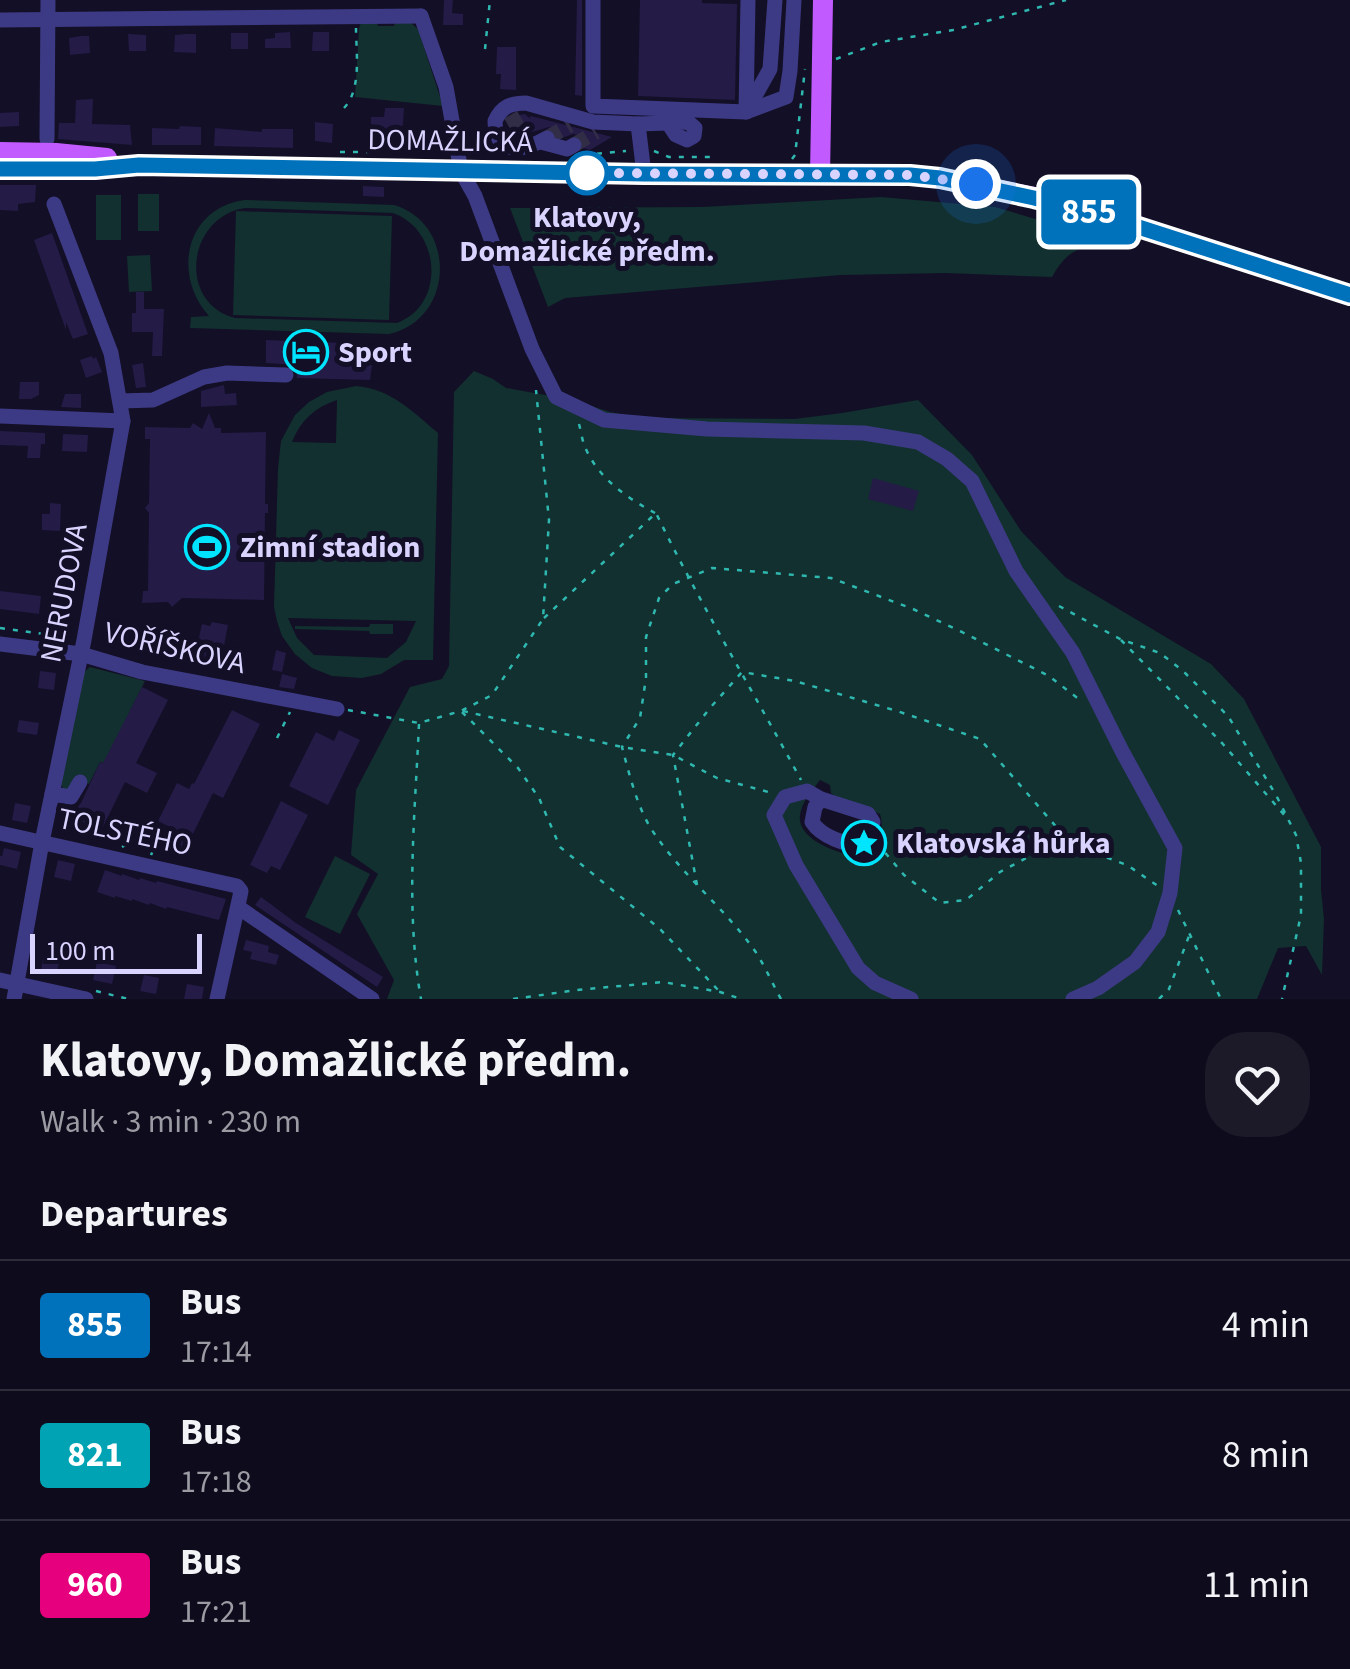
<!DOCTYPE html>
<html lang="en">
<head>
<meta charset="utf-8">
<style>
  body { margin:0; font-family:"Source Sans 3",sans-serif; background:#1c1929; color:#f1f3f6; height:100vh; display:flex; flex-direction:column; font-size:38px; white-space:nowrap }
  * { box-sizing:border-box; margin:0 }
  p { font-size:32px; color:#9b9ba3 }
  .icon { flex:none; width:55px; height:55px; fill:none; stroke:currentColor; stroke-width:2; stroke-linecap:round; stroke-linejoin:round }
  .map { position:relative; height:999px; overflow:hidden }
  .sheet { display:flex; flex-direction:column; background:#0e0b1c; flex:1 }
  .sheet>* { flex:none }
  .badge { padding:0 20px; border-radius:8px; font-size:35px; line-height:65px }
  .scale { position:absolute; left:30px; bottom:25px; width:172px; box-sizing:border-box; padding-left:10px; border:5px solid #d9d4ff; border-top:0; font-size:28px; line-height:35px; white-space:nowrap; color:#d9d4ff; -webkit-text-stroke:8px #130f26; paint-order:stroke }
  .you { position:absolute; width:50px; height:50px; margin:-25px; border:8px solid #fff; border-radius:50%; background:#1a73e8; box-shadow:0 0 0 15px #1a73e833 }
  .map>.badge { position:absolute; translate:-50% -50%; box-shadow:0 0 0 5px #fff }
  h2 { padding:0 40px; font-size:38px; line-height:90px }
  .round { display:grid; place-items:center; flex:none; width:105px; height:105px; border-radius:40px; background:#1c1929 }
  .head { display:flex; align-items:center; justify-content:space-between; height:170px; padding:0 40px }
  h1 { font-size:48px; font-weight:700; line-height:75px }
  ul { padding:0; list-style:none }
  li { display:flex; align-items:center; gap:30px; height:130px; padding:0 40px; border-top:2px solid #2e2b3b }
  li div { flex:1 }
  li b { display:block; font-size:38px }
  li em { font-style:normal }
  li .badge { min-width:110px; font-weight:700; text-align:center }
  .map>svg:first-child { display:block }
  .green { fill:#12302f; fill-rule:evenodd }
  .building { fill:#241b47 }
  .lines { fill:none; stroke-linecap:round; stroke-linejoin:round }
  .minor-tunnel { stroke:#312d47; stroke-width:15; stroke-dasharray:15 8; stroke-linecap:butt }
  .path { stroke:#2fb8b0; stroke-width:2.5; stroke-dasharray:5 8; stroke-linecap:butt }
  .minor { stroke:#3d3a85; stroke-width:15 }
  .major { stroke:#c25bff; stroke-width:20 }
  .line-casing { stroke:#fff; stroke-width:22 }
  .line { stroke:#0072bc; stroke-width:15 }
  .walk { stroke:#d9d4ff; stroke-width:10; stroke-dasharray:0 18 }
  .stop-dot { fill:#fff; stroke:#0072bc; stroke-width:5 }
  .labels { text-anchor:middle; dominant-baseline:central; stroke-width:10; stroke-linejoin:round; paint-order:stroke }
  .street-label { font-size:30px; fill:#d9d4ff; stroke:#130f26 }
  .stop-label { font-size:30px; font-weight:bold; fill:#d9d4ff; stroke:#130f26 }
  .poi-label { font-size:30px; font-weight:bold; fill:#d9d4ff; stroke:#130f26; text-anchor:start }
</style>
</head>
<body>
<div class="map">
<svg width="1350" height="999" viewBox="0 0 1350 999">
  <rect width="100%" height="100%" fill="#130f26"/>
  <g class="green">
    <polygon points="395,22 411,23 418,29 443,106 355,97 359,28 361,23 377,23 378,26 394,26"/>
    <rect x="138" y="194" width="21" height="37"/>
    <rect x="96" y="195" width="25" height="45"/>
    <path d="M881,197L995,207L1106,240C1078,249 1067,250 1052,277L946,273L841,275L565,298L548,307L510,208L703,207Z"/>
    <path d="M245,200L394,205C458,224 454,320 389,334L190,328L191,317L209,316C172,275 185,208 245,200ZM245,208L393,213C441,230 446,305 397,323L235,318C177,303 187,217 245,208Z"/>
    <polygon points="236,211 392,216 389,320 233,315"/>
    <polygon points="150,255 152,291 129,292 127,256"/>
    <path d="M474,371L493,379L506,388L573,400L610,412L642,418L795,419L842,413L918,400L972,455L1021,531L1065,577L1211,664L1244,699L1321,847V890L1324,919L1322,975L1306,946L1278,948L1257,999H387L394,980L357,914L378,874L351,855L356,790L410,687L442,679L449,666L454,392ZM820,780L830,785L831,793L835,796L880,814C885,830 878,847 867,859C846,856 796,842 800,815C802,801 812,791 820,780Z"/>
    <path d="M356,386C391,389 412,411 438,433L433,660H404L381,674L362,678L332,676L312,668L295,654L282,636L277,621L274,607L278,468L281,441L295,415L309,402L327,392ZM337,400L336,443L292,442C300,421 315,407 337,400ZM288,618L415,621H416L406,642L387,658L314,655L297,638Z"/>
    <polygon points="370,624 393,624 393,634 370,634 369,631 295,629 295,626 369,627"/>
    <polygon points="90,667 145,681 104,763 100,762 89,784 76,778 68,789 64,790 59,782 83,673"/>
    <polygon points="335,856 370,874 340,934 305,917"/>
  </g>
  <g class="building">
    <polygon points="444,0 453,0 452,13 463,14 463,25 443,25"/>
    <polygon points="577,0 582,0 582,96 575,95"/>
    <polygon points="640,0 702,0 702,3 737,4 735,100 638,96"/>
    <polygon points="290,32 291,48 265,48 265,39 275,38 275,33"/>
    <polygon points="313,32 329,32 329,51 312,51"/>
    <rect x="231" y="33" width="17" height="16"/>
    <polygon points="128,34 146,35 146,51 129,51"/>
    <polygon points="186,34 196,34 196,53 174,52 175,35"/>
    <polygon points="81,36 89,36 90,53 70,55 69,38"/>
    <polygon points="497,47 516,47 516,90 500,89 501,74 496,74"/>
    <polygon points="93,99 92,124 130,125 132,145 58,139 59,123 75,123 76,100"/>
    <polygon points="385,108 404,108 403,125 391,135 371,135 371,117 384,117"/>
    <polygon points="19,112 19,126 0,127 0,113"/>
    <polygon points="525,114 529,118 531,116 612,137 590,150 584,148 584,140 579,135 573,134 565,137 558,135 554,129 549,127 516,137 507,123 513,116"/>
    <polygon points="315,122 333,124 332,143 315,141"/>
    <polygon points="180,126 201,127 201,145 152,145 152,128 179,129"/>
    <polygon points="215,128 262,132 262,129 293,129 293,148 214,146"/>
    <polygon points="0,185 36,185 35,202 18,204 18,211 0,210"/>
    <polygon points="363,186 384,187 384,197 363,196"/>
    <polygon points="52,233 88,334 73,339 66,322 66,330 34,240"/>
    <polygon points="136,292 144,292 144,309 164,309 162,356 152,356 153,332 132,332 132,313 136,313"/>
    <polygon points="266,340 346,343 345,364 372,365 370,380 297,378 296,365 266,363"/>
    <polygon points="92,356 93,359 96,357 102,372 86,378 80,360"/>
    <polygon points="143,363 146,387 136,388 132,365"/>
    <polygon points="20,382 39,382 39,395 31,399 19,399"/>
    <polygon points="224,385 225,394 236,393 237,405 201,407 201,391"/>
    <polygon points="65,394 81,394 81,408 61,407"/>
    <polygon points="209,413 215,428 221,428 221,433 266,432 265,504 268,504 268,513 265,513 264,600 182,598 172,607 168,602 142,603 143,591 148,591 149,513 145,508 149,503 150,439 145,439 145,427 190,428 193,423 202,429"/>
    <polygon points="0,431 45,433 45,444 41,444 40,458 27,458 28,446 0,445"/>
    <polygon points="63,434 88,435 87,452 62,451"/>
    <polygon points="873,478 919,491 913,511 868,499"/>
    <polygon points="50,503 61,504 60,531 42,530 42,514 50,514"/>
    <polygon points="0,591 41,596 39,614 0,609"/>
    <polygon points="212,622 228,625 222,656 218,655 217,662 203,659 204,652 182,647 181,654 170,652 171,645 159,641 160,634 198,642 202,624 210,626"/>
    <polygon points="276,650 286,653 282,672 272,670"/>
    <polygon points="40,671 56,673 54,690 38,688"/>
    <polygon points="282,674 297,678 294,689 279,687"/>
    <polygon points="142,687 168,700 136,763 157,773 147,793 125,782 101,831 63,812 65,807 77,808 81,803 100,762 103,763"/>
    <polygon points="232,710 260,724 223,798 213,793 183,854 162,843 170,827 158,821 177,783 189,789 192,783 194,784"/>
    <polygon points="19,720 39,723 37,735 17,732"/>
    <polygon points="339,730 360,740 328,805 289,786 316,732 334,741"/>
    <polygon points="281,801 308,815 280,870 271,866 267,873 250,865"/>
    <polygon points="15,803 31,806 27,823 12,820"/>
    <polygon points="4,848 21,852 17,869 0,865 0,856 2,856"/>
    <polygon points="58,860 75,864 71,881 54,877"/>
    <polygon points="105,870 122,876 122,874 139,880 140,878 156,883 157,881 226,899 219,920 167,907 166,909 150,903 149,905 132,899 132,901 115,896 115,898 97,892"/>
    <polygon points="261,897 296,923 383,977 377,987 255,905"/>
    <polygon points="246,940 269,946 268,952 279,955 276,965 250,959 252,952 243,950"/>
    <polygon points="44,954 60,957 57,973 41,970"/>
    <polygon points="97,962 116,966 112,984 93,980"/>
    <polygon points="144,975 159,978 156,994 140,991"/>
    <polygon points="187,984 204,987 202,999 184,999"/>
  </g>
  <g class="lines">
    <g class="minor-tunnel">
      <polyline points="508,125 527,114"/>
      <polyline points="547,138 570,125"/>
      <polyline points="574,145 596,132"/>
    </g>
    <g class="path">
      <polyline points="485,49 490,0"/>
      <polyline points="836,59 881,42 953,30 1066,0"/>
      <path d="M344,108C362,89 356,52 356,28"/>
      <polyline points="654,151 669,157 710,157"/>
      <polyline points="340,152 377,152"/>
      <polyline points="584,155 626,151"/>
      <polyline points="792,159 795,155 805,69"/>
      <path d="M579,424C581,431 582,440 585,447C598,478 627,498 655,513"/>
      <polyline points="1059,606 1120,639 1160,653 1183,671 1228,716 1276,795 1296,835 1301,863 1301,915 1282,999"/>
      <path d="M544,618L656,513C700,604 753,691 801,780"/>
      <polyline points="0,628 73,638"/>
      <polyline points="1121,640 1222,743 1286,817"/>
      <polyline points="348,710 419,723 461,711 492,695 543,619 549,520 536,390"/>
      <polyline points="463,711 622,747 673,755 717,778 772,793"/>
      <polyline points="462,712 518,768 539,798 560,847 660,929 720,992"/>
      <path d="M419,724C415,815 405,909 421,999"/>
      <polyline points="277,738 290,712"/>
      <polyline points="877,843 904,875 940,903 966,900 1000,872 1045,848 1072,845 1127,865 1158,886"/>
      <polyline points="122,847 164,825"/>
      <polyline points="151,855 165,824"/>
      <polyline points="697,885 673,755 710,708 742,672 795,681 897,711 980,739 1072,845"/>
      <polyline points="1178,910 1221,999"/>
      <polyline points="96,991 128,999"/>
      <polyline points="513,999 577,990 663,982 720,992 741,999"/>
      <path d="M781,999C772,983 765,966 755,951C724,907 679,873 650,827C636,803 629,773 622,747L640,718L646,678V637L659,598L673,584L712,568L831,578L913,609L962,632L1049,676L1080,700"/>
      <polyline points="1159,999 1169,989 1189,936"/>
    </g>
    <g class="minor">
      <polyline points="593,0 593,106 746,112 786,97 790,71 794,0"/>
      <polyline points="748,0 746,112 770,69 775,0"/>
      <polyline points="421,16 446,87 461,171 475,196 532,349 556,397 604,420 707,429 864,433 918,442 947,459 972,481 1016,571 1073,653 1122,751 1175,848 1170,893 1158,932 1135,962 1098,988 1073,999"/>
      <polyline points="0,20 421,16"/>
      <polyline points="638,124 644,174"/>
      <path d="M547,138C524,151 495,157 495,121C502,106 511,103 526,103L593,122L638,124L668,123L676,135L687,140L694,136L695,128L688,122L668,123"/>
      <polyline points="47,139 48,0"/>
      <polyline points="541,142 567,149 574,145"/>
      <polyline points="120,401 153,400 204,377 227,373 286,375"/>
      <polyline points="0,416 123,421"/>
      <polyline points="0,644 81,654 142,672 337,709"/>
      <polyline points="52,794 71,797 80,782"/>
      <path d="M821,799L815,807L812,822C821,836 847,847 863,843L873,822L868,814L821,799L807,791L785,797L774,815L796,865L858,968L875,983L911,999"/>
      <polyline points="0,833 237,886 241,891 240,896 217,999"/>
      <polyline points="238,907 372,999"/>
      <polyline points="0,980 86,999"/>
      <polyline points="14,999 42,842 84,640 123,421 111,353 54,204"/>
    </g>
    <g class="major">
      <polyline points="0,152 56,153 107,158"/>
      <polyline points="0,169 95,169 139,165 644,174 910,175 940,178 1034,197 1101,215 1350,295"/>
      <polyline points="820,175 823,0"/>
    </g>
  </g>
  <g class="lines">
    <defs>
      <polyline id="line" points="0,169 95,169 139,165 644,174 910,175 940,178 1034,198 1101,215 1350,295"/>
    </defs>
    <use href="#line" class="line-casing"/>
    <use href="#line" class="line"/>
    <polyline class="walk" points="587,173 585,173 910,175 976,184"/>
  </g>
  <defs>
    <symbol id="hotel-ring" viewBox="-11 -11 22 22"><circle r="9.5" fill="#130f26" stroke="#00e5ff" stroke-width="1.5"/><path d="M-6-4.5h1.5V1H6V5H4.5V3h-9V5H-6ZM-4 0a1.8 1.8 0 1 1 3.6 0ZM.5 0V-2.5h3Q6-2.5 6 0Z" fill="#00e5ff"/></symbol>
    <symbol id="stadium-ring" viewBox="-11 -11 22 22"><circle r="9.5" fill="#130f26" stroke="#00e5ff" stroke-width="1.5"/><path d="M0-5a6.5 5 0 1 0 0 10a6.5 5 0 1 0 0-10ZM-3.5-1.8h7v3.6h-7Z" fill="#00e5ff"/></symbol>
    <symbol id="sight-ring" viewBox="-11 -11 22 22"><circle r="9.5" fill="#130f26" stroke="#00e5ff" stroke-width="1.5"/><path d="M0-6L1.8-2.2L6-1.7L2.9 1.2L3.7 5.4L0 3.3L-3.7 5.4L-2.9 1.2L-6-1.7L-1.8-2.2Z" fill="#00e5ff"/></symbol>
  </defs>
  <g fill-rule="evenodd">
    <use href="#hotel-ring" x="281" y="327" width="50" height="50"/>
    <use href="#stadium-ring" x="182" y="522" width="50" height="50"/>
    <use href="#sight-ring" x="839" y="818" width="50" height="50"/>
  </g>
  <circle class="stop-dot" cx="587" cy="173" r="20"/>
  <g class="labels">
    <g class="street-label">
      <text transform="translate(450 141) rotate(1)">DOMAŽLICKÁ</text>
      <text transform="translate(64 593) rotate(-79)">NERUDOVA</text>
      <text transform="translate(175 648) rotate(13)">VOŘÍŠKOVA</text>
      <text transform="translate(125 832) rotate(12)">TOLSTÉHO</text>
    </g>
    <g class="stop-label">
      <text x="587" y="217">Klatovy,<tspan x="587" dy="34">Domažlické předm.</tspan></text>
    </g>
    <g class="poi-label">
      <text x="338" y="352">Sport</text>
      <text x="240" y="547">Zimní stadion</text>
      <text x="896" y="843">Klatovská hůrka</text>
    </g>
  </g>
</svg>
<div class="scale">100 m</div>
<div class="you" style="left:976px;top:184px"></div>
<b class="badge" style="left:1089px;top:212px;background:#0072bc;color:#fff">855</b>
</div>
<section class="sheet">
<div class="head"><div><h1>Klatovy, Domažlické předm.</h1><p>Walk · 3 min · 230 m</p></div><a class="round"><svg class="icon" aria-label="heart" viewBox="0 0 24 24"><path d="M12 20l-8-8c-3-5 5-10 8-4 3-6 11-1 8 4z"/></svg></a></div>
<h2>Departures</h2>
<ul>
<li><span class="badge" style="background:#0072bc;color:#fff">855</span><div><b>Bus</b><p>17:14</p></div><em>4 min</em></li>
<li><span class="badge" style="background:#00a3b4;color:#fff">821</span><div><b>Bus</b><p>17:18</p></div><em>8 min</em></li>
<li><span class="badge" style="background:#e6007e;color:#fff">960</span><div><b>Bus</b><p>17:21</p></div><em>11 min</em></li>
</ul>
</section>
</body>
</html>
